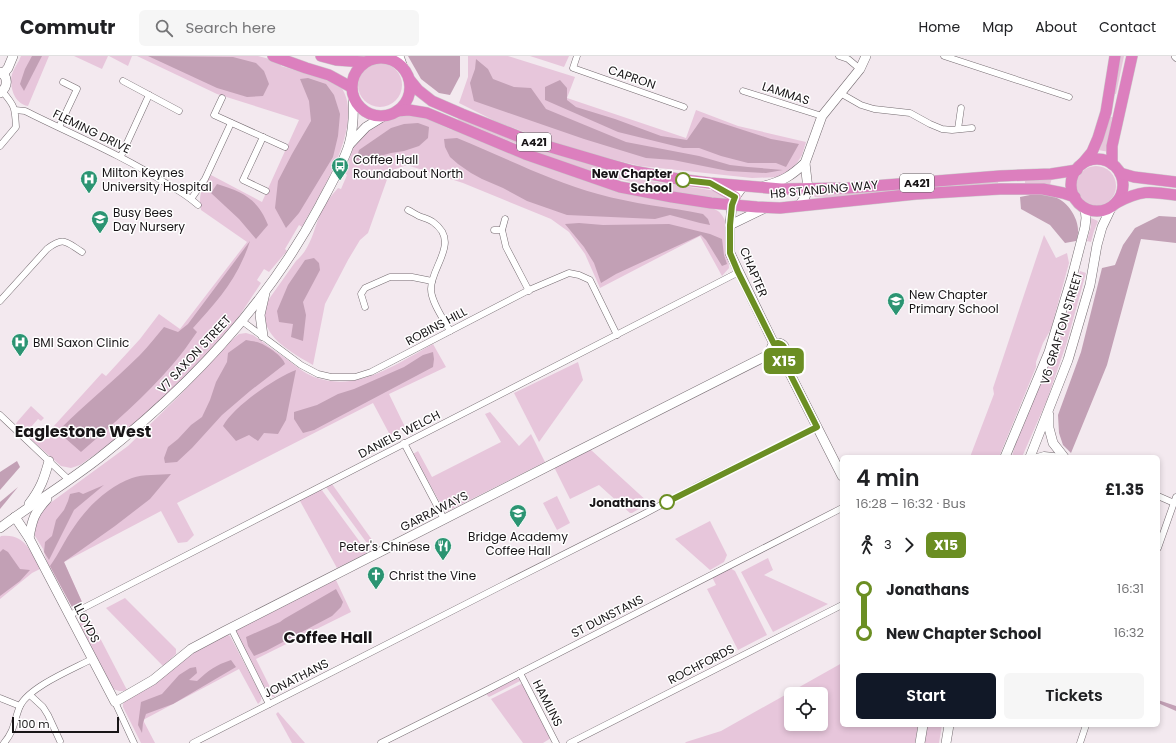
<!DOCTYPE html>
<html lang="en">
<head>
<meta charset="utf-8">
<style>
  body { margin:0; font-family:Poppins,sans-serif; background:#f6f6f6; color:#202124; height:100vh; display:flex; flex-direction:column; font-size:15px; white-space:nowrap }
  * { box-sizing:border-box; margin:0 }
  p { font-size:13px; color:#757577 }
  .icon { flex:none; width:22px; height:22px; fill:none; stroke:currentColor; stroke-width:2; stroke-linecap:round; stroke-linejoin:round }
  .map { position:relative; flex:1; overflow:hidden }
  .sheet { position:absolute; left:840px; top:399px; width:320px; height:272px; display:flex; flex-direction:column; background:#fff; border-radius:6px; box-shadow:0 2px 6px #0003 }
  .sheet>* { flex:none }
  .badge { padding:0 8px; border-radius:6px; font-size:14px; line-height:26px }
  .buttons { position:absolute; left:784px; top:631px; display:grid; gap:8px }
  .buttons a { display:grid; place-items:center; width:44px; height:44px; border-radius:6px; background:#fff; box-shadow:0 2px 6px #0003; font-size:20px }
  .scale { position:absolute; left:12px; bottom:10px; width:107px; box-sizing:border-box; padding-left:4px; border:2px solid #181517; border-top:0; font-size:11px; line-height:14px; white-space:nowrap; color:#181517; -webkit-text-stroke:3px #fff; paint-order:stroke }
  .map>.badge { position:absolute; translate:-50% -50%; box-shadow:0 0 0 2px #fff }
  .legs { display:flex; align-items:center; gap:6px; height:44px; padding:0 16px; font-size:13px }
  .legs p { margin-inline-start:auto }
  .head { display:flex; align-items:center; justify-content:space-between; height:68px; padding:0 16px }
  h1 { font-size:22px; font-weight:600; line-height:30px }
  .cta { display:flex; gap:8px; margin-top:auto; padding:8px 16px }
  .cta a { flex:1; height:46px; border-radius:6px; background:#111827; color:#fff; font-size:16px; font-weight:600; line-height:46px; text-align:center }
  .cta a+a { background:#f6f6f6; color:#202124 }
  ul { padding:0 16px; list-style:none }
  li { display:flex; align-items:center; gap:14px; height:44px; font-size:15px }
  li i { display:grid; place-items:center; width:6px; height:100%; margin:0 5px; background:currentColor }
  li i::after { content:''; width:10px; height:10px; margin:-5px; border:3px solid; border-radius:50%; background:#fff }
  li p { margin-inline-start:auto }
  li:first-child i { background:linear-gradient(#0000 50%,currentColor 0) }
  li:last-child i { background:linear-gradient(currentColor 50%,#0000 0) }
  header { display:flex; align-items:center; gap:24px; box-sizing:border-box; height:56px; padding:0 20px; background:#fff; border-bottom:1px solid #e0e0e0 }
  header strong { font-size:19px }
  nav { display:flex; gap:22px; margin-inline-start:auto; font-size:14px }
  .search { width:280px; height:36px; background:#f6f6f6; display:flex; align-items:center; gap:10px; box-sizing:border-box; padding:0 14px; border-radius:6px; color:#757577; font-size:15px }
  .map>svg:first-child { display:block }
  .green { fill:#e7c6db; fill-rule:evenodd }
  .forest { fill:#c2a0b5 }
  .lines { fill:none; stroke-linecap:round; stroke-linejoin:round }
  .street-casing { stroke:#746b70; stroke-width:7 }
  .secondary-casing { stroke:#746b70; stroke-width:10 }
  .highway-casing { stroke:#ccc; stroke-width:12 }
  .street { stroke:#fff; stroke-width:6 }
  .secondary { stroke:#fff; stroke-width:9 }
  .highway { stroke:#dc7fbe; stroke-width:11 }
  .line-1-casing { stroke:#fff; stroke-width:9 }
  .line-1 { stroke:#6b8e23; stroke-width:6 }
  .stop-1-dot { fill:#fff; stroke:#6b8e23; stroke-width:2 }
  .labels { text-anchor:middle; dominant-baseline:central; stroke-width:3; stroke-linejoin:round; paint-order:stroke }
  .shield { fill:#fff; stroke:#5d5b5d; stroke-width:1 }
  .shield-label { font-size:11px; font-weight:bold; fill:#181517 }
  .street-label { font-size:12px; fill:#181517; stroke:#fff }
  .poi-label { font-size:12px; fill:#181517; stroke:#fff; text-anchor:start }
  .stop-label { font-size:12px; font-weight:bold; fill:#181517; stroke:#fff; text-anchor:end }
  .district-label { font-size:16px; font-weight:bold; fill:#181517; stroke:#fff }
</style>
</head>
<body>
<header>
<strong>Commutr</strong>
<div class="search"><svg class="icon" aria-label="search" viewBox="0 0 24 24"><circle cx="10" cy="10" r="6"/><path d="M15 15l6 6"/></svg>Search here</div>
<nav><a>Home</a><a>Map</a><a>About</a><a>Contact</a></nav>
</header>
<div class="map">
<svg width="1176" height="687" viewBox="0 0 1176 687">
  <rect width="100%" height="100%" fill="#f3e9ef"/>
  <g class="green">
    <path d="M21,0H49L28,50C14,48 9,30 12,18C14,12 19,6 21,0Z"/>
    <polygon points="74,0 108,0 102,13"/>
    <polygon points="109,0 132,0 128,10"/>
    <path d="M137,0H258L281,6V10L305,17L306,14L341,31C366,67 320,138 302,171L299,169L285,193L287,195L269,216L264,213L257,224L261,227L238,262L209,295L170,336L128,373L103,393L80,409L71,412L61,410L19,373L16,368L17,366L31,350L44,362L41,365L38,363L31,371L43,382L102,317L106,320L140,283L159,258L180,273L247,186L201,154C198,137 202,133 211,119L262,146L299,64L217,38Z"/>
    <polygon points="468,0 508,0 575,21 567,42 686,82 696,54 738,70 806,86 802,99 797,107 792,113 780,121 752,122 640,110 590,98 549,85 497,66 459,47 468,21"/>
    <polygon points="530,0 569,0 564,11"/>
    <polygon points="1117,0 1124,0 1116,38 1111,37"/>
    <circle cx="380" cy="29" r="22"/>
    <path d="M403,58L430,61V64L452,74L454,71L524,101L714,153C720,155 723,160 725,165L729,212L722,220L700,180L600,232L585,198L569,176L551,163L463,127L407,109L390,115L368,177L360,184L348,204L325,248L313,309C289,295 252,276 269,243L296,205C310,193 313,177 319,161C323,150 330,141 338,132L341,133L347,119L345,117C348,109 350,98 354,90C364,73 385,63 403,58Z"/>
    <polygon points="460,60 627,120 644,124 723,136 728,144 664,134 599,118 539,97 458,64"/>
    <polygon points="1108,61 1112,61 1109,84 1109,96 1098,94"/>
    <circle cx="1096" cy="130" r="20"/>
    <polygon points="1052,122 1050,129 1025,128 1025,123"/>
    <polygon points="998,123 998,130 888,135 826,142 815,141 812,138 813,136"/>
    <polygon points="1091,162 1098,165 1094,175 1091,186 1087,185 1091,170"/>
    <polygon points="1044,179 1056,202 1067,197 1069,207 1051,273 1043,287 1036,306 1036,311 999,401 970,401 994,338 993,332"/>
    <polygon points="1080,215 1086,217 1066,289 1047,344 1022,401 1012,401 1017,381 1069,253"/>
    <path d="M246,277L253,279C265,287 276,296 288,304C296,310 304,317 314,321C357,337 396,308 433,288L446,311L389,338L405,371L390,379L373,347L177,447L194,479L187,486L178,487L161,455L64,506L82,546L72,551L47,506L43,493L35,480L34,472L42,453L128,390L179,340L233,283L239,278Z"/>
    <polygon points="578,306 583,324 539,386 514,337"/>
    <polygon points="490,356 519,390 531,378 545,406 448,455 444,454 413,398 418,395 432,421 501,386 485,358"/>
    <polygon points="586,394 591,394 649,447 632,457 630,457 599,429 570,443 554,411"/>
    <polygon points="332,428 375,488 374,493 372,494 326,431"/>
    <polygon points="321,433 368,497 337,512 300,445"/>
    <polygon points="557,440 570,467 557,474 543,447"/>
    <polygon points="710,465 727,499 724,506 710,514 675,483"/>
    <path d="M1,480C26,477 29,496 42,512L32,517L0,543V481Z"/>
    <polygon points="768,502 773,514 764,519 828,548 773,576 741,516"/>
    <polygon points="730,512 735,515 767,579 738,594 707,533 716,529 712,521"/>
    <polygon points="335,522 351,556 256,603 275,641 268,639 236,576 237,574"/>
    <polygon points="125,542 176,593 176,598 163,610 106,552"/>
    <path d="M86,555L127,634C122,636 118,635 113,633L80,569V563Z"/>
    <path d="M226,578L230,580L260,637C262,642 262,645 258,648L239,613L143,664L155,687H141L123,651V648L126,643L187,599Z"/>
    <path d="M842,607V669H918L915,687H685L686,686L721,675ZM791,638H821V668H791Z"/>
    <polygon points="516,622 522,624 489,641 485,637"/>
    <polygon points="523,627 551,682 543,687 523,687 491,643"/>
    <polygon points="278,656 305,687 292,687 276,658"/>
    <polygon points="927,669 942,669 939,687 923,687"/>
  </g>
  <g class="forest">
    <polygon points="32,0 42,0 24,35 20,28 25,13"/>
    <polygon points="148,0 233,1 256,7 264,15 269,28 263,40 247,41 217,32"/>
    <polygon points="408,0 460,0 460,20 450,39 439,37 421,23"/>
    <polygon points="476,3 488,13 493,23 514,31 531,32 546,53 626,86 699,100 730,109 748,111 783,114 766,117 728,115 673,104 646,102 584,83 474,45 470,27 475,13"/>
    <polygon points="308,22 326,28 334,39 340,58 338,80 333,101 299,157 286,172 275,152 278,125 292,98 311,65 309,45 300,23"/>
    <polygon points="560,24 567,32 567,44 576,51 615,63 661,80 687,84 703,61 771,83 799,88 786,111 776,107 748,107 721,100 699,92 683,92 618,76 545,44 545,31"/>
    <polygon points="418,67 429,71 428,82 419,90 404,95 391,97 362,105 356,104 359,94 391,72 404,68"/>
    <path d="M457,82C504,101 550,125 598,138C633,148 669,151 703,158L708,163L710,169L700,167L670,159L655,163L567,159L527,145L503,132L482,123L471,117L458,108L450,101L445,91L444,83Z"/>
    <path d="M217,128C243,136 258,143 268,169L256,183L239,163L211,137Z"/>
    <path d="M1040,137C1046,139 1054,140 1059,143C1072,150 1083,171 1076,185L1065,187L1050,169L1021,153L1020,141Z"/>
    <polygon points="1159,160 1176,161 1176,187 1141,183 1107,309 1071,397 1063,389 1059,377 1058,359 1081,296 1102,212 1115,209 1123,189 1135,172"/>
    <polygon points="579,167 603,169 669,168 710,178 722,183 724,199 727,208 722,210 706,184 701,179 616,218 601,227 594,207 584,191 565,168"/>
    <path d="M250,185C248,191 246,197 243,203C232,229 212,251 193,272L197,276C189,287 182,298 173,308C146,340 113,368 81,396L65,382L59,374C85,348 114,325 140,299C149,290 156,280 164,271L178,276L188,268Z"/>
    <polygon points="314,202 319,207 320,214 303,246 306,259 303,285 291,281 293,268 279,266 277,255 288,229 305,204"/>
    <path d="M246,284C250,285 253,285 257,286C265,288 283,300 285,308L250,335L222,359L192,392L177,406L165,407L164,402L168,391L178,383L191,369L202,361L210,344L216,326L227,306L228,297Z"/>
    <polygon points="433,296 434,303 433,311 314,374 303,377 294,363 294,356 317,349 338,338 354,333 404,311 423,299"/>
    <path d="M296,314L286,364L278,378L264,377L258,385L249,379L236,385L223,370C234,350 275,322 296,314Z"/>
    <polygon points="17,405 20,411 0,434 0,416"/>
    <path d="M171,418L150,443L115,470L64,506L82,546L72,551L50,510C59,498 65,483 74,471C87,451 109,430 132,422C143,418 160,419 171,418Z"/>
    <polygon points="104,429 74,454 49,504 44,496 45,486 52,480 56,464 64,454 68,445 70,438 79,436 83,438"/>
    <polygon points="18,431 0,453 0,446"/>
    <polygon points="3,493 8,496 20,513 30,514 20,525 0,540 0,496"/>
    <polygon points="336,533 343,546 341,551 332,560 266,595 254,600 248,590 246,581 280,566 284,563"/>
    <path d="M231,604L236,611L173,648L146,658L143,667L142,677L138,669L141,646L162,638L179,619L190,612L196,611L197,617L189,624L197,625C209,614 216,609 231,604Z"/>
    <polygon points="1158,644 1176,650 1176,655 1158,647"/>
  </g>
  <g class="lines">
    <defs>
      <g id="street">
        <polyline points="577,0 573,12 684,51"/>
        <polyline points="839,0 848,3 860,13"/>
        <polyline points="944,0 1069,41"/>
        <polyline points="1175,1 1176,2"/>
        <polyline points="123,25 179,55"/>
        <polyline points="743,35 822,60"/>
        <polyline points="840,37 861,49 874,53 910,57 930,68 942,73 952,74 972,72"/>
        <polyline points="222,42 214,59 285,91"/>
        <path d="M15,54L25,55C73,79 122,99 167,128C178,134 188,140 198,149"/>
        <polyline points="59,71 77,33 63,26"/>
        <polyline points="958,73 961,52"/>
        <polyline points="263,81 243,124 266,135"/>
        <path d="M0,90L16,71C15,52 15,50 2,35"/>
        <polyline points="121,100 149,39"/>
        <polyline points="191,143 205,123 231,67"/>
        <path d="M408,154C412,156 415,158 419,160C424,162 429,163 433,166C461,186 431,210 431,233C431,246 444,264 450,275"/>
        <polyline points="505,163 502,174 506,191 529,235"/>
        <polyline points="494,174 502,174"/>
        <path d="M0,245L47,193C64,180 66,186 82,196"/>
        <polyline points="365,251 361,238 365,232 390,221 412,221 432,225"/>
        <polyline points="242,265 301,309 318,318 331,321 355,321 371,316 529,234 569,217 579,219 590,224 617,279"/>
        <polyline points="0,359 69,424"/>
        <polyline points="404,387 444,463"/>
        <polyline points="1037,401 1044,399 1063,401"/>
        <polyline points="1158,440 1174,447"/>
        <polyline points="1158,492 1176,441"/>
        <polyline points="70,559 739,216"/>
        <polyline points="231,572 269,648"/>
        <polyline points="520,617 556,687"/>
        <polyline points="30,639 43,651 48,659 60,685"/>
        <polyline points="0,642 20,650"/>
        <polyline points="115,646 134,687"/>
        <path d="M4,687C15,674 14,664 20,650C29,631 73,613 92,603"/>
        <polyline points="193,687 507,527 642,459 695,431 817,371"/>
        <polyline points="381,687 483,636 842,452"/>
        <polyline points="570,687 842,549"/>
        <polyline points="1080,687 1086,669"/>
      </g>
      <g id="secondary">
        <polyline points="399,0 404,14"/>
        <polyline points="371,3 374,0"/>
        <path d="M0,16C9,21 8,31 0,37"/>
        <polyline points="3,18 8,12 13,0"/>
        <polyline points="349,89 366,71 384,60"/>
        <polyline points="743,130 735,141 732,149 730,169 730,197 739,216 774,288"/>
        <path d="M764,130C783,125 791,120 805,107"/>
        <polyline points="799,150 805,141 808,133 805,107 822,60 860,13 866,0"/>
        <polyline points="730,169 765,152"/>
        <polyline points="263,280 260,259 265,237"/>
        <circle cx="778" cy="294" r="7"/>
        <polyline points="781,300 842,420"/>
        <polyline points="1049,359 1049,372 1053,387 1064,401"/>
        <polyline points="1005,401 1049,296 1072,221 1085,171 1086,162 1085,152"/>
        <polyline points="1030,401 1068,304 1090,229 1097,189 1102,171 1112,150"/>
        <path d="M29,448C41,432 44,423 49,405"/>
        <polyline points="15,461 29,482 115,646 153,624 191,593 223,576 574,397 772,297"/>
        <path d="M0,472C32,448 67,427 99,402C187,333 267,249 320,149C330,130 342,110 349,89C353,74 354,57 353,41"/>
        <path d="M29,482C32,464 34,457 47,443"/>
        <polyline points="920,687 923,669"/>
        <polyline points="946,687 949,669"/>
      </g>
      <g id="highway">
        <polyline points="273,0 306,12 329,19 351,31"/>
        <polyline points="321,0 336,4 364,6"/>
        <circle cx="381" cy="31" r="29"/>
        <polyline points="409,23 418,34 432,45 462,58 530,85 608,108 633,115 678,123 710,127 781,133 848,132 1000,120 1051,118 1077,114"/>
        <polyline points="397,55 409,54 427,57 525,98 620,131 672,141 711,147 757,151 780,152 916,138 1000,133 1043,133 1063,137 1075,141"/>
        <circle cx="1097" cy="129" r="26"/>
        <polyline points="1082,108 1092,96 1098,82 1106,56 1115,0"/>
        <polyline points="1112,108 1112,90 1132,0"/>
        <polyline points="1120,117 1134,121 1176,126"/>
        <polyline points="716,130 735,141"/>
        <path d="M1116,147C1141,134 1149,135 1176,139"/>
      </g>
    </defs>
    <use href="#street" class="street-casing"/>
    <use href="#secondary" class="secondary-casing"/>
    <use href="#highway" class="highway-casing"/>
    <use href="#street" class="street"/>
    <use href="#secondary" class="secondary"/>
    <use href="#highway" class="highway"/>
  </g>
  <g class="lines">
    <defs>
      <path id="line-1" d="M667,446L817,371L781,300C787,296 786,289 778,287L774,288L738,216L730,197V169L732,149L735,141L710,127L683,124"/>
    </defs>
    <use href="#line-1" class="line-1-casing"/>
    <use href="#line-1" class="line-1"/>
  </g>
  <defs>
    <symbol id="bus-pin" viewBox="-11 -11 22 30"><path d="M0 17L-7.5 6A9.5 9.5 0 1 1 7.5 6Z" fill="#2b9472" stroke="#fff"/><path d="M-5-6H5V4H4V6H2V4H-2V6H-4V4H-5ZM-3.5-4V0h7V-4ZM-3.5 1.2v1.5H-2V1.2ZM2 1.2v1.5H3.5V1.2Z" fill="#fff"/></symbol>
    <symbol id="hospital-pin" viewBox="-11 -11 22 30"><path d="M0 17L-7.5 6A9.5 9.5 0 1 1 7.5 6Z" fill="#2b9472" stroke="#fff"/><path d="M-5-5h3v3.5h4V-5h3V5h-3V1.5h-4V5h-3Z" fill="#fff"/></symbol>
    <symbol id="school-pin" viewBox="-11 -11 22 30"><path d="M0 17L-7.5 6A9.5 9.5 0 1 1 7.5 6Z" fill="#2b9472" stroke="#fff"/><path d="M0-5L7-2L0 1L-7-2ZM-4 1L0 2.5L4 1V4Q0 6-4 4Z" fill="#fff"/></symbol>
    <symbol id="restaurant-pin" viewBox="-11 -11 22 30"><path d="M0 17L-7.5 6A9.5 9.5 0 1 1 7.5 6Z" fill="#2b9472" stroke="#fff"/><path d="M-5-6h1v4h1v-4h1v4h1v-4h1v5L-1.5 .5V6h-2V.5L-5-1ZM5-6V6H3V1.5H1.5Q1.5-4 5-6Z" fill="#fff"/></symbol>
    <symbol id="church-pin" viewBox="-11 -11 22 30"><path d="M0 17L-7.5 6A9.5 9.5 0 1 1 7.5 6Z" fill="#2b9472" stroke="#fff"/><path d="M-1.2-6h2.4v3.5h3.3v2.4h-3.3V6h-2.4V-.1h-3.3v-2.4h3.3Z" fill="#fff"/></symbol>
  </defs>
  <g fill-rule="evenodd">
    <use href="#bus-pin" x="330" y="100" width="20" height="27"/>
    <use href="#hospital-pin" x="79" y="113" width="20" height="27"/>
    <use href="#school-pin" x="90" y="153" width="20" height="27"/>
    <use href="#school-pin" x="886" y="235" width="20" height="27"/>
    <use href="#hospital-pin" x="10" y="276" width="20" height="27"/>
    <use href="#school-pin" x="508" y="447" width="20" height="27"/>
    <use href="#restaurant-pin" x="433" y="480" width="20" height="27"/>
    <use href="#church-pin" x="366" y="509" width="20" height="27"/>
  </g>
  <g class="stop-1-dot">
    <circle cx="683" cy="124" r="7"/>
    <circle cx="667" cy="446" r="7"/>
  </g>
  <g class="labels">
    <g class="shield">
      <rect x="517" y="77" width="34" height="18" rx="3"/>
      <rect x="900" y="118" width="34" height="18" rx="3"/>
    </g>
    <g class="shield-label">
      <text x="534" y="86">A421</text>
      <text x="917" y="127">A421</text>
    </g>
    <g class="street-label">
      <text transform="translate(632 21) rotate(19)">CAPRON</text>
      <text transform="translate(786 37) rotate(18)">LAMMAS</text>
      <text transform="translate(92 75) rotate(26)">FLEMING DRIVE</text>
      <text transform="translate(824 133) rotate(-5)">H8 STANDING WAY</text>
      <text transform="translate(754 216) rotate(67)">CHAPTER</text>
      <text transform="translate(436 270) rotate(-28)">ROBINS HILL</text>
      <text transform="translate(1061 272) rotate(-73)">V6 GRAFTON STREET</text>
      <text transform="translate(194 298) rotate(-47)">V7 SAXON STREET</text>
      <text transform="translate(399 378) rotate(-27)">DANIELS WELCH</text>
      <text transform="translate(434 455) rotate(-27)">GARRAWAYS</text>
      <text transform="translate(607 560) rotate(-27)">ST DUNSTANS</text>
      <text transform="translate(87 567) rotate(63)">LLOYDS</text>
      <text transform="translate(701 608) rotate(-27)">ROCHFORDS</text>
      <text transform="translate(296 622) rotate(-27)">JONATHANS</text>
      <text transform="translate(548 647) rotate(63)">HAMLINS</text>
    </g>
    <g class="poi-label">
      <text x="353" y="103">Coffee Hall<tspan x="353" dy="14">Roundabout North</tspan></text>
      <text x="102" y="116">Milton Keynes<tspan x="102" dy="14">University Hospital</tspan></text>
      <text x="113" y="156">Busy Bees<tspan x="113" dy="14">Day Nursery</tspan></text>
      <text x="909" y="238">New Chapter<tspan x="909" dy="14">Primary School</tspan></text>
      <text x="33" y="286">BMI Saxon Clinic</text>
      <text x="518" y="480" text-anchor="middle">Bridge Academy<tspan x="518" dy="14">Coffee Hall</tspan></text>
      <text x="430" y="490" text-anchor="end">Peter's Chinese</text>
      <text x="389" y="519">Christ the Vine</text>
    </g>
    <g class="stop-label">
      <text x="672" y="117">New Chapter<tspan x="672" dy="14">School</tspan></text>
      <text x="656" y="446">Jonathans</text>
    </g>
    <g class="district-label">
      <text x="83" y="375">Eaglestone West</text>
      <text x="328" y="581">Coffee Hall</text>
    </g>
  </g>
</svg>
<div class="buttons">
<a><svg class="icon" aria-label="locate" viewBox="0 0 24 24"><circle cx="12" cy="12" r="6"/><path d="M12 2v4M12 18v4M2 12h4M18 12h4"/></svg></a>
</div>
<div class="scale">100 m</div>
<b class="badge" style="left:784px;top:305px;background:#6b8e23;color:#fff">X15</b>
<section class="sheet">
<div class="head"><div><h1>4 min</h1><p>16:28 – 16:32 · Bus</p></div><b>£1.35</b></div>
<div class="legs"><svg class="icon" aria-label="walk" viewBox="0 0 24 24"><circle cx="13" cy="4" r="2"/><path d="M13 8l-2 6 4 7M11 14l-3 7M7 12l3-4h3l4 4"/></svg>3<svg class="icon" aria-label="forward" viewBox="0 0 24 24"><path d="M9 5l7 7-7 7"/></svg><b class="badge" style="background:#6b8e23;color:#fff">X15</b></div>
<ul>
<li><i style="color:#6b8e23"></i><b>Jonathans</b><p>16:31</p></li>
<li><i style="color:#6b8e23"></i><b>New Chapter School</b><p>16:32</p></li>
</ul>
<div class="cta"><a>Start</a><a>Tickets</a></div>
</section>
</div>
</body>
</html>
